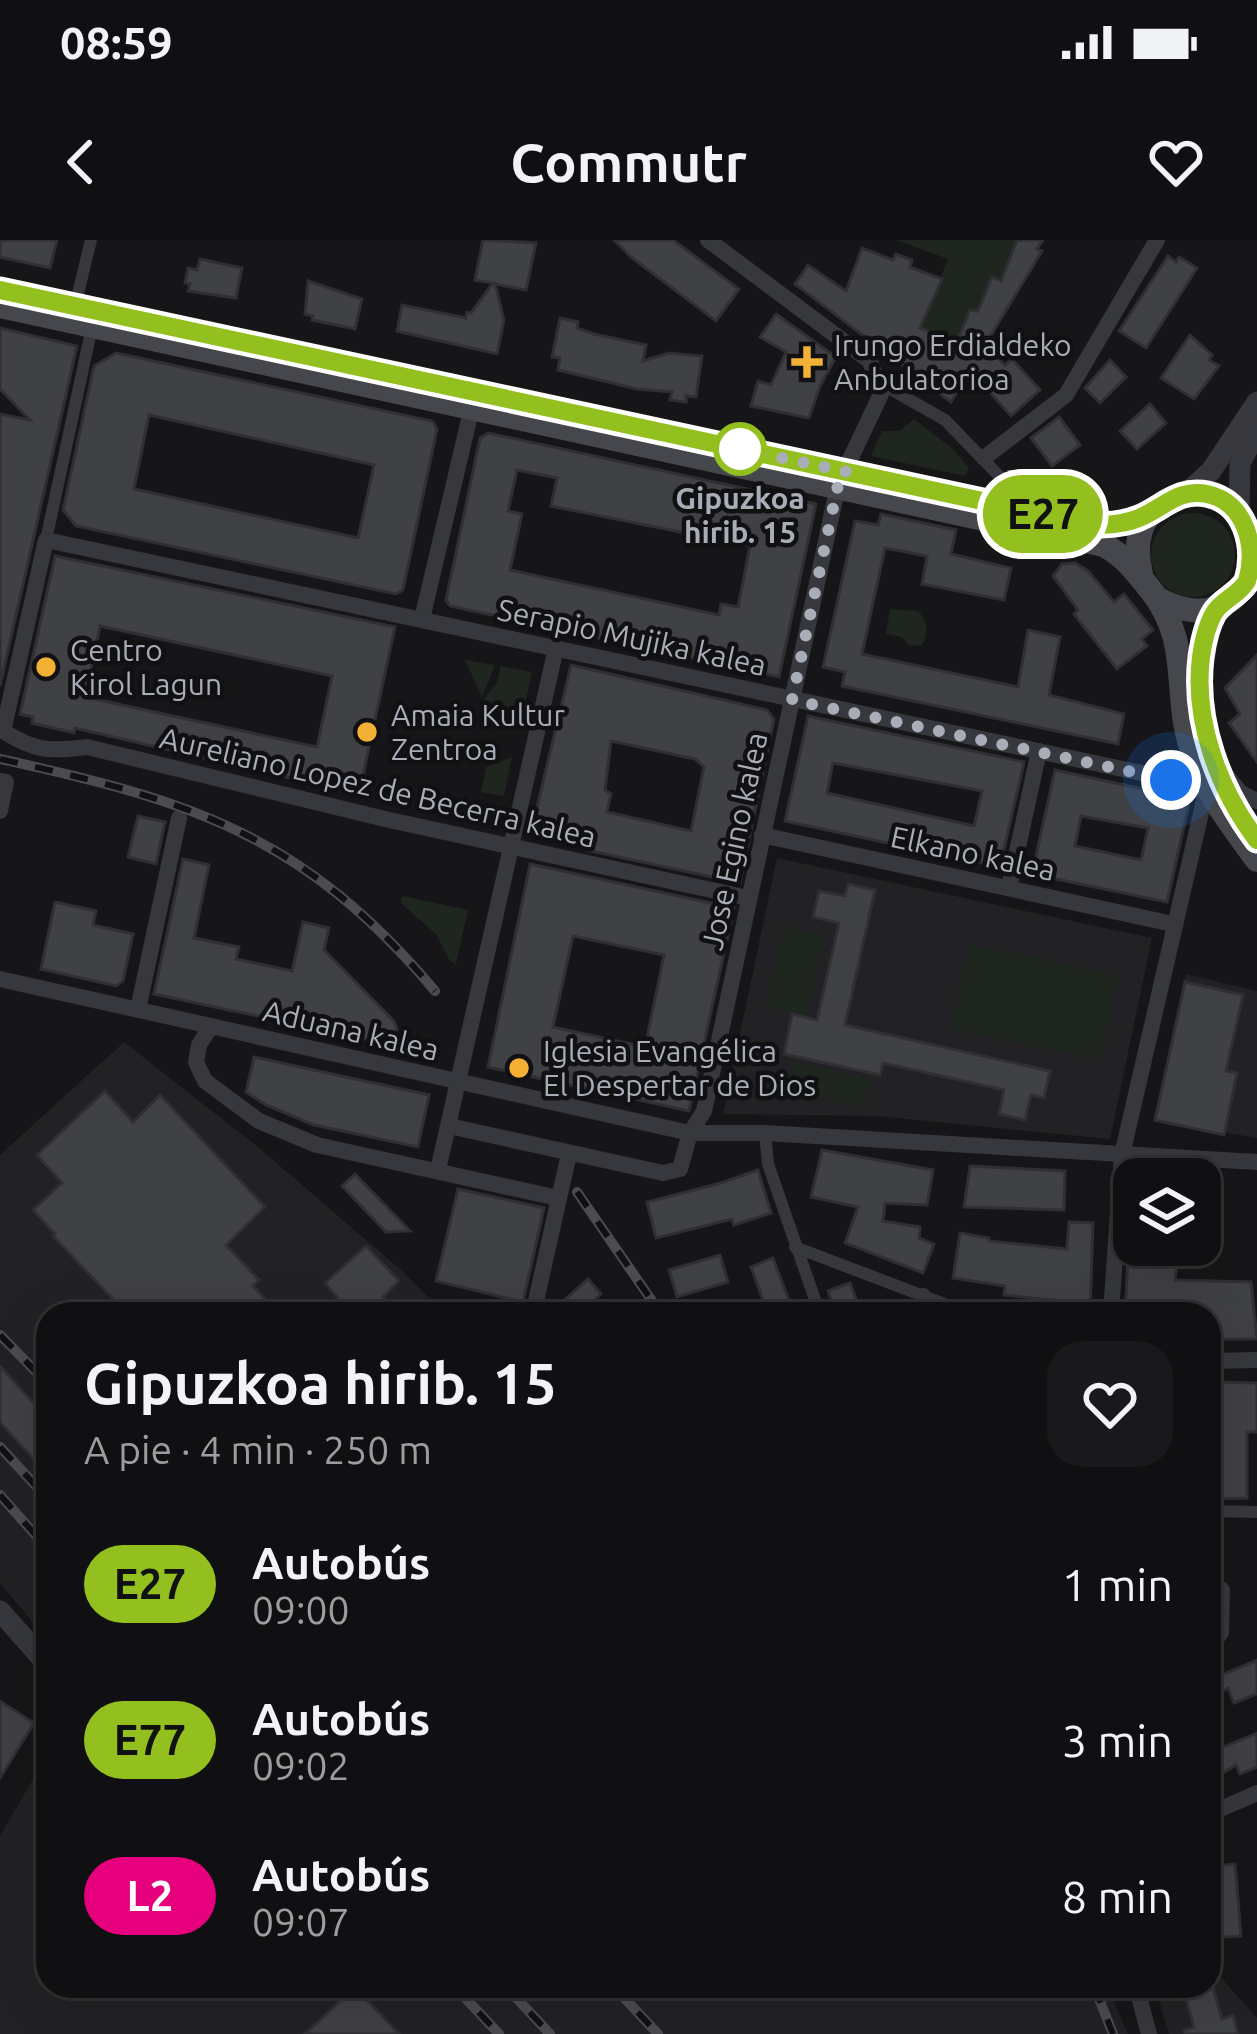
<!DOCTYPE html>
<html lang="es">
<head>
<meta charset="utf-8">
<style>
  body { margin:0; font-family:Ubuntu,sans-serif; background:#19191b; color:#f1f3f6; height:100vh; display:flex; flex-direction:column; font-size:45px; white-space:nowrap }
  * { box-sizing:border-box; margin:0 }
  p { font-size:39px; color:#9c9d9f }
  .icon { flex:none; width:66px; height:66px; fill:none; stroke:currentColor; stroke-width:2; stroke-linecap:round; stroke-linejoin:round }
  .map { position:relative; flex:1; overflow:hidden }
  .side { position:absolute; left:36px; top:1062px; width:1185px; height:696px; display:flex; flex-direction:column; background:#101012; border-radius:36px; box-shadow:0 12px 48px #0002,0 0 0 3px #303032 }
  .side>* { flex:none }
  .badge { padding:0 24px; border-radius:39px; font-size:42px; line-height:78px }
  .buttons { position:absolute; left:1113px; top:918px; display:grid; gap:24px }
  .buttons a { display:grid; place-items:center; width:108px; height:108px; border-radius:24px; background:#101012; box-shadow:0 12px 48px #0002,0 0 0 3px #303032; font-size:60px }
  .you { position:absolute; width:60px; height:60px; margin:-30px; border:9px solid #fff; border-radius:50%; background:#1a73e8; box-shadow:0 0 0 18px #1a73e833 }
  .map>.badge { position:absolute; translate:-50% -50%; box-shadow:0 0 0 6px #fff }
  .round { display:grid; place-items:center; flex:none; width:126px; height:126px; border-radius:36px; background:#19191b }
  .headline { display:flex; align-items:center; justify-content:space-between; height:204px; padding:0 48px }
  h1 { font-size:57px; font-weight:600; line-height:90px }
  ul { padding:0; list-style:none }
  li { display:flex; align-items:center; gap:36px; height:156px; padding:0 48px }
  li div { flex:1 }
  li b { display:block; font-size:45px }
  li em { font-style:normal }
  li .badge { min-width:132px; font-weight:700; text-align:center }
  .status { display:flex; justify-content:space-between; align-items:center; height:84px; padding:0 60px; background:#101012; direction:ltr }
  .status svg { height:33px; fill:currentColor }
  header { display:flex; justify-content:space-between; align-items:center; height:156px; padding:0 48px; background:#101012; font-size:54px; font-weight:600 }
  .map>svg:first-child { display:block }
  .built { fill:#222225 }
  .green { fill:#1e261f }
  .building { fill:#404145; stroke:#303034; stroke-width:3; fill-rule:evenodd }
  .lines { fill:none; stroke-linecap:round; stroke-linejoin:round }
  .pedestrian { stroke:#37383d; stroke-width:12 }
  .minor { stroke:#37383d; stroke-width:16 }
  .tertiary { stroke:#37383d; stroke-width:21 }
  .secondary { stroke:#45474d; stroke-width:24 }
  .rail-casing { stroke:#4a4c52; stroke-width:10 }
  .rail { stroke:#111113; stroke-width:6; stroke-dasharray:18; stroke-linecap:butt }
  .line-casing { stroke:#fff; stroke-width:27 }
  .line { stroke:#93c01f; stroke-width:18 }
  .walk { stroke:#a8adb8; stroke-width:12; stroke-dasharray:0 21.6 }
  .poi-dot { fill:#f2b134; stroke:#111113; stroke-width:4.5 }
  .stop-dot { fill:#fff; stroke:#93c01f; stroke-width:6 }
  .labels { text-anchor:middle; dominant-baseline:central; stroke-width:9; stroke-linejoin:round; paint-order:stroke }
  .poi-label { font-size:30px; fill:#a8adb8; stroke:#111113; text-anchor:start }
  .stop-label { font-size:30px; font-weight:bold; fill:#a8adb8; stroke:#111113 }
  .street-label { font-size:30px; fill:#a8adb8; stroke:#111113 }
</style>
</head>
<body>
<div class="status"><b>08:59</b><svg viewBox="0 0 49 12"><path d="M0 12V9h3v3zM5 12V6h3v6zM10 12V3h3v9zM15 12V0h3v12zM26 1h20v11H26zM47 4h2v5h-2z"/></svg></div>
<header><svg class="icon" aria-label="back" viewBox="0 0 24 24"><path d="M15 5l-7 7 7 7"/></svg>Commutr<svg class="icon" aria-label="heart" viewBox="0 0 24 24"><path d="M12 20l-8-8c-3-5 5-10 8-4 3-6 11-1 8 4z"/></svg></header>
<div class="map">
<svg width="1257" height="1794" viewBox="0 0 1257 1794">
  <rect width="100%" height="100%" fill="#161618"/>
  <g class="built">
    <polygon points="777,618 1152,698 1110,899 877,876 723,874"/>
    <polygon points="1186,734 1257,751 1257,898 1155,880"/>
    <polygon points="124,802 258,907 402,1031 445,1074 48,1074 48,1401 0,1343 0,915"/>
    <polygon points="48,1521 48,1746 1107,1746 1128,1794 0,1794 0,1596 39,1529"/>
    <polygon points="1209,1724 1257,1778 1257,1794 1169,1794 1155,1746 1209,1746"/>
  </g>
  <g class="green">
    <polygon points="896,0 1017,0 1001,41 991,38 978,71 970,71 957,102 920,88 948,19"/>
    <polygon points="914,179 954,210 969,228 965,236 871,216 882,191 900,191"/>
    <circle cx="1193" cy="315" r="42"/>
    <path d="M890,369L918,371C927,380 929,394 922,405L909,406L902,397L886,394Z"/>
    <polygon points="465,420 495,425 482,457"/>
    <polygon points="501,426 532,432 521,482 482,462 497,442"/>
    <polygon points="512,517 504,556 481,552 486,527"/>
    <polygon points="402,656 468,670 456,724 450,721 436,694 401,663"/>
    <polygon points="783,686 824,695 807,777 766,768"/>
    <polygon points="969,704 1118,735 1101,820 951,789"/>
    <polygon points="791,821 871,838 865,867 785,850"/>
  </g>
  <g class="building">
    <polygon points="0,0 57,0 50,28 0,17"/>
    <polygon points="483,0 536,3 526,50 495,44 504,80 497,114 397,91 402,65 466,78 467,72 471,73 493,43 475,40"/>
    <polygon points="614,0 673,0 739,49 716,81 631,17"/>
    <polygon points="1017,0 1043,0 1037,9 1042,11 985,105 1005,125 1012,119 1040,150 1011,176 970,130 951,162 795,44 808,25 846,51 862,8 893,20 896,14 912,20 910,27 942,39 920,88 957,102 970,70 978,71 992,37 1001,41"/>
    <polygon points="1168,16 1176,22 1179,17 1197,28 1146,108 1119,91"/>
    <polygon points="200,19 242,28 236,58 188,51 190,44 185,43 188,28 197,30"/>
    <polygon points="308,41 362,59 355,89 312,80 313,76 305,74"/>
    <polygon points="776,74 836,117 820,146 809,178 751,166 758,141 771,145 786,112 760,97"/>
    <polygon points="560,78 578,82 577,88 594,94 646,105 643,121 669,113 702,116 696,157 686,156 686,162 670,160 672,152 637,149 558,130 560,118 552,117"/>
    <polygon points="0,88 77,106 0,446 0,174 30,180 0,149"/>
    <polygon points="1190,95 1212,115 1209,120 1219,126 1194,159 1161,138"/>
    <path d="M116,113L432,181L437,189L403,350L396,354L76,286L63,270L94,126ZM149,175L374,225L358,298L134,249Z"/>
    <polygon points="1110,120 1126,137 1100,163 1085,148"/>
    <polygon points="1150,164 1166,183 1137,209 1120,191"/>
    <polygon points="1059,177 1080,205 1052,226 1031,198"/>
    <path d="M488,193L816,264L779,437L450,366L446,360L480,198ZM517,230L557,238L551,266L750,306L738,367L721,364L719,375L510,330L522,274L508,271Z"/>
    <polygon points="881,274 956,290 951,314 1011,328 1004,360 922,344 927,316 885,308 862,414 1018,447 1028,390 1060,397 1049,455 1124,474 1118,504 842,446 845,432 823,427 855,281 878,285"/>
    <path d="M55,316L395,387L359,554L75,488L74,493L32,483L33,477L20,474ZM100,386L332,436L317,507L85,457Z"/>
    <polygon points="1075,323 1088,331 1114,362 1124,354 1153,390 1142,399 1147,406 1117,429 1074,374 1078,370 1053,336 1062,324"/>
    <polygon points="1257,415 1257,522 1229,483 1240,474 1225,448"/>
    <path d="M571,425L767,470L774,479L740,643L586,610L595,602L533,584ZM611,501L695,519L704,527L691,591L607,572L611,554L605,550Z"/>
    <path d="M808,476L1024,522L1000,627L785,581ZM833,523L982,551L974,586L827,553Z"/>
    <path d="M1055,530L1190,559L1167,662L1032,634ZM1081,576L1148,588L1141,620L1075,606Z"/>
    <polygon points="138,576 165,582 156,624 128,617"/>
    <polygon points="183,619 209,625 194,698 239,707 236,719 292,731 303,682 329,688 324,710 394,781 397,789 393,799 384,803 154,754"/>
    <path d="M530,624L734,668L689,871L488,827ZM573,696L664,715L645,807L553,787Z"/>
    <polygon points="848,644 875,650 845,785 1050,831 1044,858 1031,855 1025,880 999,874 1004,850 883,823 880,835 784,814 792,774 817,780 839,683 813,677 819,651 845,656"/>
    <polygon points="55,662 96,671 93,685 133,694 123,741 116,746 41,729"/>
    <polygon points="1185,742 1243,755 1226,831 1237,833 1224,895 1155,880"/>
    <polygon points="254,817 429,855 418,907 314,885 266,865 246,852"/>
    <polygon points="105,851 133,882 160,855 265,967 226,1005 259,1040 253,1046 279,1074 127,1074 53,996 55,994 33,970 62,943 37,915"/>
    <polygon points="822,910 933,930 927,965 885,963 883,981 920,987 919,998 934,1004 923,1033 845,1003 858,967 811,957"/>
    <polygon points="970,926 1065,931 1064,970 964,967"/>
    <polygon points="758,930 771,973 734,985 732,979 656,998 647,962 721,943"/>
    <polygon points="355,934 410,991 386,992 342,946"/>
    <polygon points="458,949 544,968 523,1062 436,1041"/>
    <polygon points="1069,982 1093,983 1090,1074 1062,1074 1063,1061 1004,1055 1005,1046 953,1038 960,993 989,998 989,1001 1067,1009"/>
    <polygon points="366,1006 399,1041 383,1057 400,1074 351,1074 325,1043"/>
    <polygon points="720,1015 728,1042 677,1057 669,1030"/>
    <polygon points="773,1018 794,1074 768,1074 751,1027"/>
    <polygon points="1128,1018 1177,1021 1175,1040 1251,1042 1257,1099 1209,1099 1209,1074 1125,1074"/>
    <polygon points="588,1039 601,1054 579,1074 569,1074 560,1064"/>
    <polygon points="850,1043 862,1074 836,1074 828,1051"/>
    <polygon points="0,1126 48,1179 48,1235 0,1182"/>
    <polygon points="1209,1142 1257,1143 1257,1192 1247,1192 1247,1258 1214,1259 1214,1191 1209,1191"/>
    <polygon points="1257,1420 1257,1454 1234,1463 1228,1448 1209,1459 1209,1440"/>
    <polygon points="0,1461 34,1483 0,1538"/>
    <polygon points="1257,1493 1257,1527 1240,1534 1236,1525 1209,1541 1209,1513"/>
    <polygon points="1235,1624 1241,1696 1209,1698 1209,1627"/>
    <polygon points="1212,1744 1222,1779 1233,1775 1238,1794 1185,1794 1184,1790 1194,1787 1184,1752"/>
    <polygon points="355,1747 399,1794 305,1794"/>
  </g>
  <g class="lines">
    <g class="pedestrian">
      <polyline points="75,66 91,0"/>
      <polyline points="880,143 945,180 1034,272"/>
      <polyline points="46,300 92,87"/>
      <polyline points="765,893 768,924 820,1074"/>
      <polyline points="795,1007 971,1074"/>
      <polyline points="1209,1271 1257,1272"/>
    </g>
    <g class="minor">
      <polyline points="984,218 1066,155 1157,0"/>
      <polyline points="422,379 472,167"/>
      <path d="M0,489C34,511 47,512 87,507L385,579L748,658"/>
      <polyline points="3,491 46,300 1207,547 1122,915 1111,1074"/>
      <polyline points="1226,535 1241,553 1257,561"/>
      <polyline points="0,541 6,542 0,571"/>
      <polyline points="762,595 1173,684"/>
      <polyline points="1009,648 1039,511"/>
      <polyline points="0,739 690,893 765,893 1257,922"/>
      <polyline points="138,769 179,578"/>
      <polyline points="211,786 199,805 196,822 205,841 259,881 317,905 558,958"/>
      <polyline points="449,886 663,933 680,929 690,893 704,871 838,245 881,154 870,121 708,0"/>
      <polyline points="438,930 556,408"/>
      <polyline points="923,1056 927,1074"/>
      <polyline points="533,1074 569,914"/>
      <polyline points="1209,1121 1257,1120"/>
      <polyline points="1209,1341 1222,1350 1221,1393 1209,1405"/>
      <polyline points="1209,1574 1257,1553"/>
      <polyline points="1136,1746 1149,1794"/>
    </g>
    <g class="tertiary">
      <polyline points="1186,254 1211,231 1257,162"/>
      <polyline points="1239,271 1240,223 1257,191"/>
      <polyline points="0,1371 48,1425"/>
    </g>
    <g class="secondary">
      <path d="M0,66L1104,305C1126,317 1135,331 1150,349C1192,401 1173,450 1191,508C1204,551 1231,584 1257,620"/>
      <path d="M1070,280C1102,287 1126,286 1154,270"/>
      <path d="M1141,334C1116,231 1257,230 1254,320C1252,336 1243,350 1231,360C1208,376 1184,372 1160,360"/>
      <path d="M1216,368C1189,433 1202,501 1232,563"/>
    </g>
    <defs>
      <g id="rail">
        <path d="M0,519C192,561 304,595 435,751"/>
        <polyline points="577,952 661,1074"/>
        <polyline points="0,1095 48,1144"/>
        <polyline points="0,1207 48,1259"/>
        <polyline points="0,1255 48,1309"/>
        <polyline points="454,1746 499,1794"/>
        <polyline points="505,1746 550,1794"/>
        <polyline points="613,1746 658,1794"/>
        <polyline points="1094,1746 1113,1794"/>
      </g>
    </defs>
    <use href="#rail" class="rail-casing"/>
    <use href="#rail" class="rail"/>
  </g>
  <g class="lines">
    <defs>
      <path id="line" d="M0,50L1094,285C1110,285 1125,284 1139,278C1163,268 1179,248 1207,254C1246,262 1257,307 1247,341C1239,355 1222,360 1214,373C1207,385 1203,403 1201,417C1193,481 1219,550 1257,600"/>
    </defs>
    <use href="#line" class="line-casing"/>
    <use href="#line" class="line"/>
    <polyline class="walk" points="740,209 848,232 838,245 792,460 1171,540"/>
  </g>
  <g class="poi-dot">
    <path d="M801 104h12v12h12v12h-12v12h-12v-12h-12v-12h12z"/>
    <circle cx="46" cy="427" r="12"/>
    <circle cx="367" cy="492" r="12"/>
    <circle cx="519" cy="828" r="12"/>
  </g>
  <circle class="stop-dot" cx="740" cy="209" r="24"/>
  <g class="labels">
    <g class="poi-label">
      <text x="834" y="105">Irungo Erdialdeko<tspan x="834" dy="34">Anbulatorioa</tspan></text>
      <text x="70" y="410">Centro<tspan x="70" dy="34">Kirol Lagun</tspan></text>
      <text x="391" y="475">Amaia Kultur<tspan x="391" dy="34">Zentroa</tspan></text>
      <text x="543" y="811">Iglesia Evangélica<tspan x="543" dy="34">El Despertar de Dios</tspan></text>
    </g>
    <g class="stop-label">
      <text x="740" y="258">Gipuzkoa<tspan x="740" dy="34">hirib. 15</tspan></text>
    </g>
    <g class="street-label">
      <text transform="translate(632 397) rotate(12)">Serapio Mujika kalea</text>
      <text transform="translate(378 547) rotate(13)">Aureliano Lopez de Becerra kalea</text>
      <text transform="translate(734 601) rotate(-78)">Jose Egino kalea</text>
      <text transform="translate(973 613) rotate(12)">Elkano kalea</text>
      <text transform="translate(351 790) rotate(13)">Aduana kalea</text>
    </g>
  </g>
</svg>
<div class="buttons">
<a><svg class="icon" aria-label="layers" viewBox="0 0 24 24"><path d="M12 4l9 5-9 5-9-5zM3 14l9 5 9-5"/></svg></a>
</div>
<div class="you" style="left:1171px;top:540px"></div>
<b class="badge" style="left:1043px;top:274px;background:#93c01f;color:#111">E27</b>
<section class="side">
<div class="headline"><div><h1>Gipuzkoa hirib. 15</h1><p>A pie · 4 min · 250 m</p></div><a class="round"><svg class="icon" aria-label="heart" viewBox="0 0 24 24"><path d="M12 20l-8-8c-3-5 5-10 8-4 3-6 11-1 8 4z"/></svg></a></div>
<ul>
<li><span class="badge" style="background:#93c01f;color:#111">E27</span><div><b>Autobús</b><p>09:00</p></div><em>1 min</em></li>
<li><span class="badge" style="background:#93c01f;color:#111">E77</span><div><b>Autobús</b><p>09:02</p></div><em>3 min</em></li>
<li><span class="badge" style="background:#e6007e;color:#fff">L2</span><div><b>Autobús</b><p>09:07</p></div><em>8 min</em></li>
</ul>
</section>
</div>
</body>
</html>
